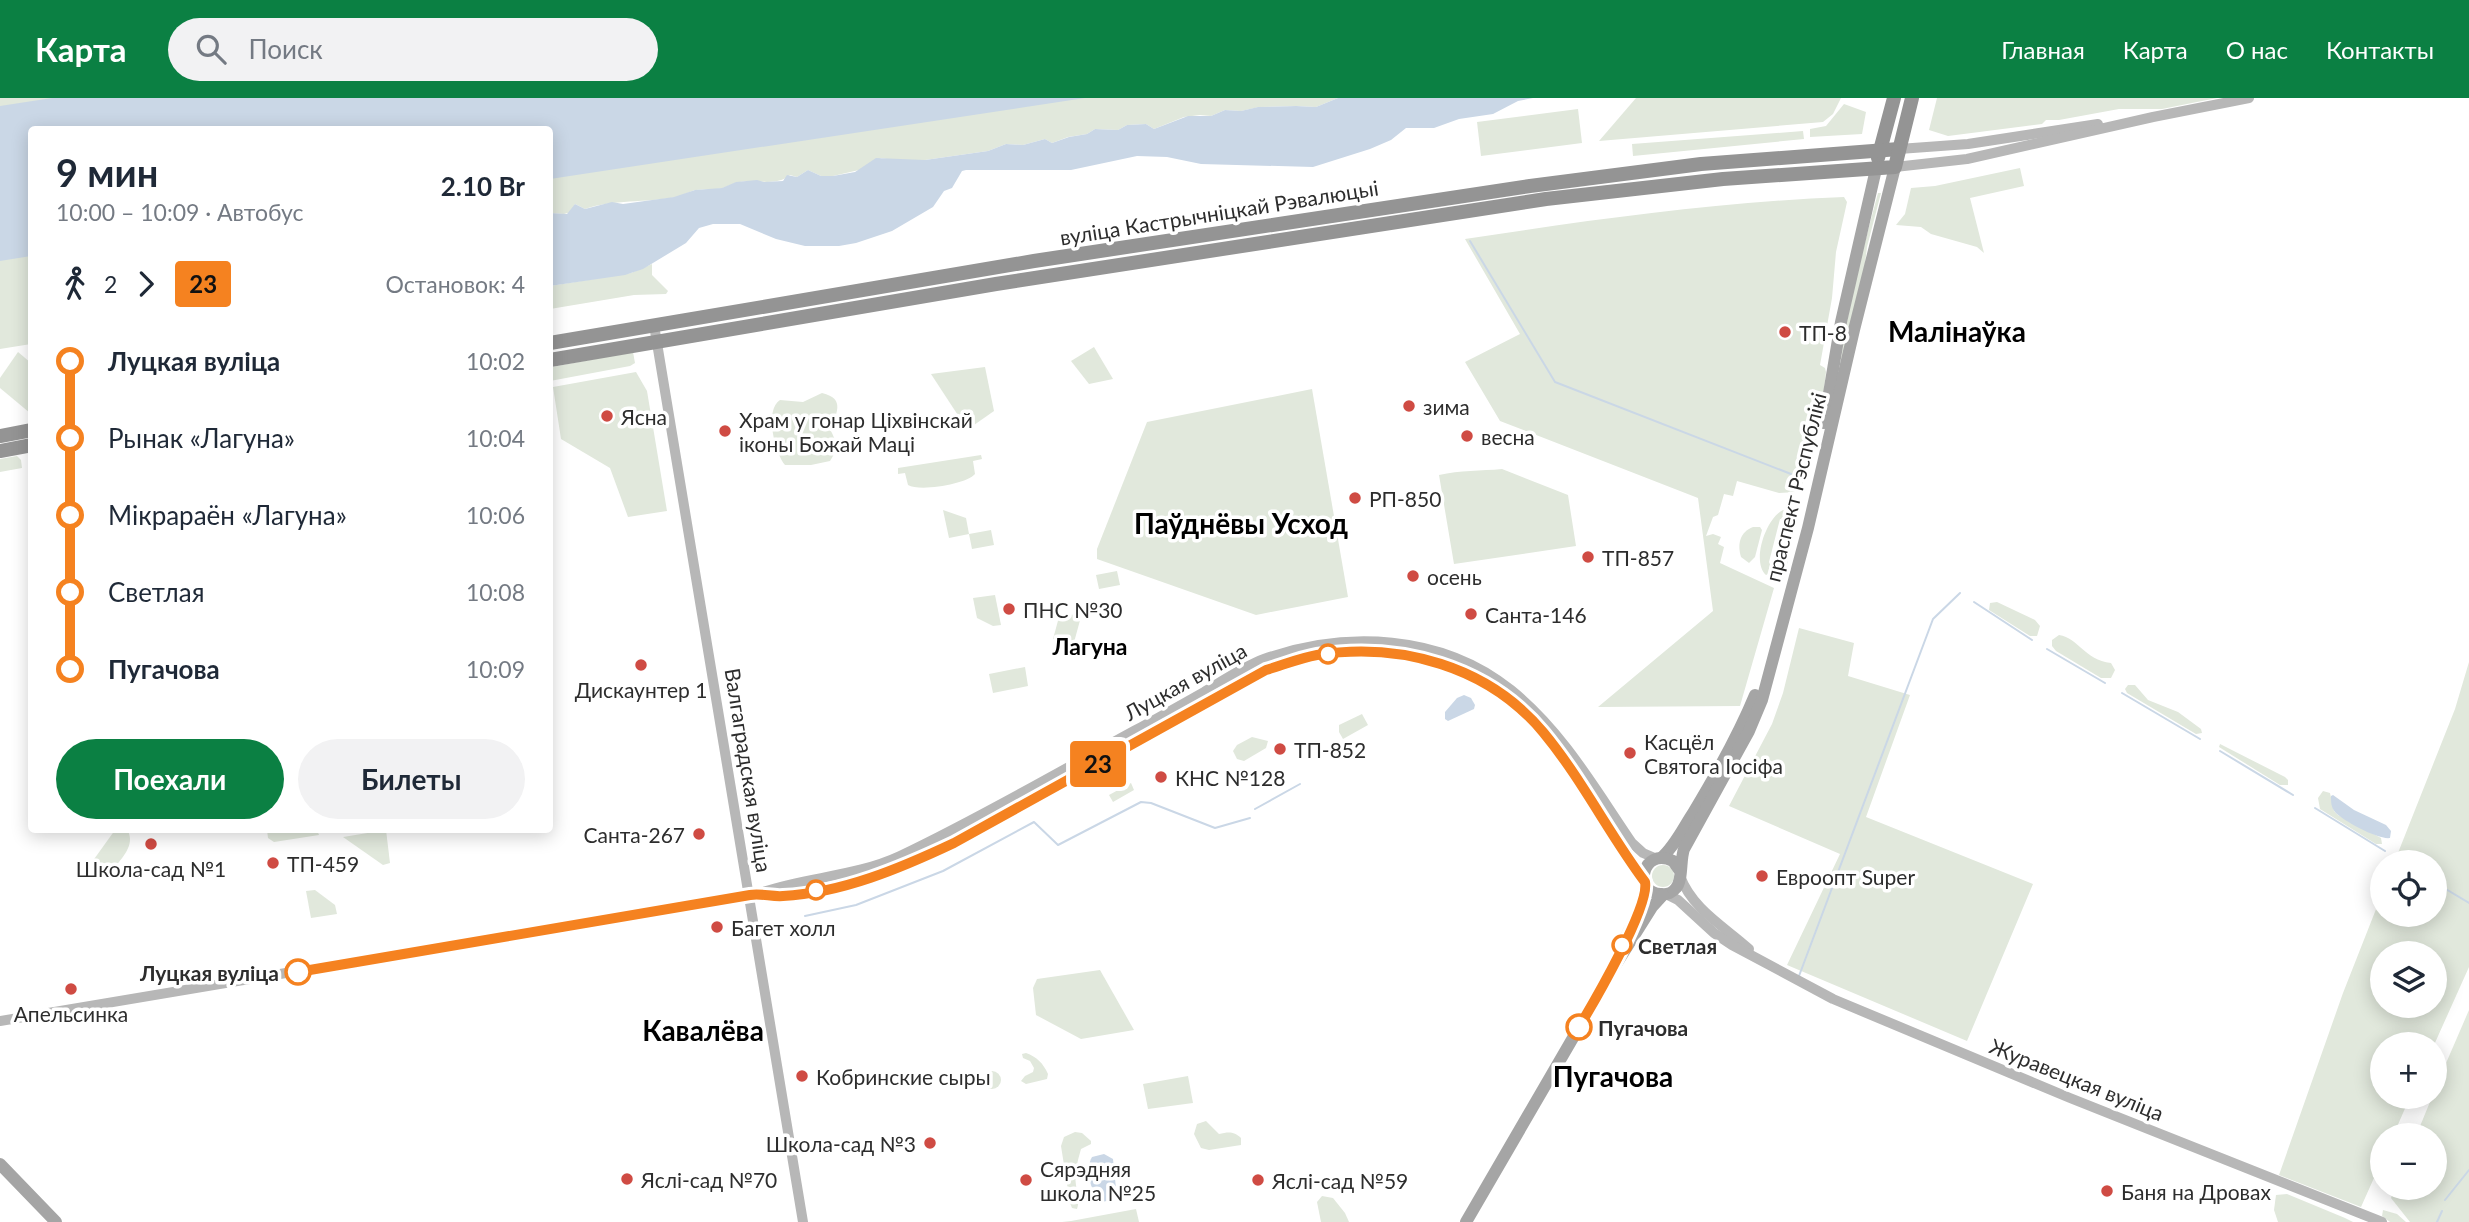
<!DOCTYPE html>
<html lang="ru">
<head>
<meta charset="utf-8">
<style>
  body { margin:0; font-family:Lato,sans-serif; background:#f2f2f3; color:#1f2937; height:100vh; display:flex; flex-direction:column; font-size:26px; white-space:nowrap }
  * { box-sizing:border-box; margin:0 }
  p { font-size:23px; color:#747a83 }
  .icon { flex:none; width:38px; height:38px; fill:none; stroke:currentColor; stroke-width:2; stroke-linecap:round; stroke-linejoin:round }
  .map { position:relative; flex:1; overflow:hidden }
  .details { position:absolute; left:28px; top:28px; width:525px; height:707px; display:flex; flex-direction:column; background:#fff; border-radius:7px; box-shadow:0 4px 18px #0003 }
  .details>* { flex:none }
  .badge { padding:0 14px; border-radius:5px; font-size:24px; line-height:46px }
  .buttons { position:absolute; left:2370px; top:752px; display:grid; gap:14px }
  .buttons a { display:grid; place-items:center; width:77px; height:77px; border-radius:50%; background:#fff; box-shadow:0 4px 18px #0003; font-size:35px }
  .map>.badge { position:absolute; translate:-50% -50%; box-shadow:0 0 0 4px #fff }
  .legs { display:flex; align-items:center; gap:10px; height:77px; padding:0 28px; font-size:23px }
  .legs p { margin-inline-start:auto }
  .overview { display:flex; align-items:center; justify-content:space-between; height:119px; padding:0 28px }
  h1 { font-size:38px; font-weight:700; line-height:52px }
  .cta { display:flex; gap:14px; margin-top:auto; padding:14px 28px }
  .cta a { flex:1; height:80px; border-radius:42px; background:#0b8043; color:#fff; font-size:28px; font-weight:700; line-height:80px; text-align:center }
  .cta a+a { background:#f2f2f3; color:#1f2937 }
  ul { padding:0 28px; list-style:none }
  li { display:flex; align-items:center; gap:24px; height:77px; font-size:26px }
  li i { display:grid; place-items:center; width:10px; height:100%; margin:0 9px; background:currentColor }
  li i::after { content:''; width:18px; height:18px; margin:-9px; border:5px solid; border-radius:50%; background:#fff }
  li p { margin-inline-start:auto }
  li:first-child i { background:linear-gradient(#0000 50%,currentColor 0) }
  li:last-child i { background:linear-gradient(currentColor 50%,#0000 0) }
  header { display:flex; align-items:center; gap:42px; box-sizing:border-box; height:98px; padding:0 35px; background:#0b8043; color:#fff }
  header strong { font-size:33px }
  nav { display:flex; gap:38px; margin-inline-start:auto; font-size:24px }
  .search { width:490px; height:63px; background:#f2f2f3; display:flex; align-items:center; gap:18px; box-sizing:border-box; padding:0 24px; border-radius:38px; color:#747a83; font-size:26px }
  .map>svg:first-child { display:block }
  .green { fill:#e1e8dc; fill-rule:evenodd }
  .water { fill:#cad7e6 }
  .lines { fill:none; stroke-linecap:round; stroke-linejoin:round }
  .stream { stroke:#cad7e6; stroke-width:2 }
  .secondary { stroke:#b7b7b7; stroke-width:10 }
  .primary { stroke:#a5a5a5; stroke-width:12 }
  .highway { stroke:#949494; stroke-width:14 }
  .line-1-casing { stroke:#fff; stroke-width:16 }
  .line-1 { stroke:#f58220; stroke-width:10 }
  .poi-dot { fill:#cf4b43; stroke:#fff; stroke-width:2.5 }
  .stop-1-dot { fill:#fff; stroke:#f58220; stroke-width:3.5 }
  .labels { text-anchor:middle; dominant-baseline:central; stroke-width:7; stroke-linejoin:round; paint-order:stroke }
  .street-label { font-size:21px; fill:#2d2d2d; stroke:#fff }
  .poi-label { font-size:21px; fill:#2d2d2d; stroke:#fff; text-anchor:start }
  .stop-label { font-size:21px; font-weight:bold; fill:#2d2d2d; stroke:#fff; text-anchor:start }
  .neighbourhood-label { font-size:23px; font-weight:bold; fill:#000; stroke:#fff }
  .district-label { font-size:28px; font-weight:bold; fill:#000; stroke:#fff }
</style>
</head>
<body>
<header>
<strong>Карта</strong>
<div class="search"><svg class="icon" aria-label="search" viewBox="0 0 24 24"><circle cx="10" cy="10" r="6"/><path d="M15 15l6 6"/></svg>Поиск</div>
<nav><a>Главная</a><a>Карта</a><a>О нас</a><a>Контакты</a></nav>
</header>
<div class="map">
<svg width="2469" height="1124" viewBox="0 0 2469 1124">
  <rect width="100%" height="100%" fill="#fff"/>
  <g class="green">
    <path d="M0,0H1338L1316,9L1296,8L1259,9L1241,13L1225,12L1211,18L1200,17L1184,19L1154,31L1146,26L1127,27L1118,32L1095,31L1087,36L1068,39L1052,45L1045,41L1023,47L1006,46L988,53L925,62L899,63L881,60L859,72L833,78H821L808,72L797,79L790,77C776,89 756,81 739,84C733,85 729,88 723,90C715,92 705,91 696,92C689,93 683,98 676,99C645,105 614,101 585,111L575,106L571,114L564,116L550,115V32H32L31,246L0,251Z"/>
    <polygon points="1636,0 1841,0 1833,16 1823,24 1599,43"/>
    <polygon points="1937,0 2217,0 2162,11 2119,11 2059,22 2046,22 2042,26 1948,38 1929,32"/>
    <polygon points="1844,6 1866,14 1862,36 1810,39 1810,31 1826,28"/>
    <polygon points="1578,11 1582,45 1481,58 1477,24"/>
    <polygon points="1803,33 1804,41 1633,58 1632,46"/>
    <polygon points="2020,70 2024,88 1970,100 1984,155 1977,149 1931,136 1921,129 1896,127 1905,116 1911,90 1935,88"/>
    <path d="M1878,95H1881L1867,149L1863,183L1838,284C1845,219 1861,158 1878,95Z"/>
    <path d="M1844,99L1847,104L1836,154L1832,200L1820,267L1825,270L1826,274C1823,300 1815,378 1796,394L1779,395L1737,383L1733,398L1724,396L1718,417L1713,419L1706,438L1713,436L1721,439L1718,446L1724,449L1720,465L1774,490L1740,608L1598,609L1713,513L1698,400L1500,323L1465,264L1520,236L1465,141C1590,122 1717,104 1844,99Z"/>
    <polygon points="652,166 652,177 668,193 666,196 634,197 550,211 550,188 631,175"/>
    <polygon points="1094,249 1113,281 1089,286 1071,263"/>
    <polygon points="18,254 31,265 30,315 0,290 0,280"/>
    <polygon points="633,254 635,265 630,268 550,283 550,272 552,269"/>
    <polygon points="985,269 994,313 974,327 965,328 931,276"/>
    <polygon points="636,274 647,293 667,413 628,419 610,370 561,341 553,289"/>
    <polygon points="1312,291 1348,499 1256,517 1097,461 1097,451 1147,324"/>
    <path d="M822,295C847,301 835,316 831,333C837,345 838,351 830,363L811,367H785C775,355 764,312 780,302L803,304Z"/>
    <path d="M981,357L982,361L973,363L975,376C967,386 920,394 908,387L905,375L898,376V370Z"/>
    <polygon points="17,358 21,362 22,370 0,374 0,361"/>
    <path d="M1502,371L1568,397L1576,448L1454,466L1439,377C1460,372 1481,373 1502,371Z"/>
    <polygon points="1801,407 1784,480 1780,483 1777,480 1777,474 1791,413"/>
    <polygon points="943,412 966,420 969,436 991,432 994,447 972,451 969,436 949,440"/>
    <path d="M1783,412L1788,414V419L1786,421H1780L1769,464L1773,474L1766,477C1751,464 1766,420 1783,412Z"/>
    <path d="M1753,429H1760L1762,432L1755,459L1749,465L1741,459C1737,446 1740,434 1753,429Z"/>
    <polygon points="1117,473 1120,487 1099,491 1096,477"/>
    <polygon points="995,497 1001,527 993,528 977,520 973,500"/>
    <polygon points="1997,504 2035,522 2040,528 2037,538 2030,538 1989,512 1990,505"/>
    <polygon points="1082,515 1073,548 1053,541 1059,519"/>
    <polygon points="1799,530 1854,545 1848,578 1910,597 1866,719 2033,786 1967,943 1787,867 1840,756 1729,708 1772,626 1783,595"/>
    <path d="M2059,537C2079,540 2084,562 2111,565L2115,572L2111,580H2101L2056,553L2052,548V542Z"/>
    <path d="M2469,564V869L2434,947H2382V999H2410L2393,1038H2382V1062L2361,1109L2279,1077L2343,895L2382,796V817H2434V765H2394L2455,611ZM2382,856H2434V908H2382Z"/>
    <polygon points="1025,569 1028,588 993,595 989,576"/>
    <polygon points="2128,587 2135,587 2148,602 2178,614 2201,631 2202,635 2196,636 2127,595 2125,591"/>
    <polygon points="1362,616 1368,627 1343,641 1339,634 1339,627"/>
    <polygon points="1252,639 1268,643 1266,650 1244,663 1237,661 1233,653 1237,647"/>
    <polygon points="2220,646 2285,679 2288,682 2288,687 2280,687 2219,649"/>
    <polygon points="1131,685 1134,692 1113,704 1109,697"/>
    <polygon points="2323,693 2330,695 2334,713 2338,717 2381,740 2382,746 2376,746 2320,711 2318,700"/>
    <path d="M115,732L128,733C135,748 122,759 114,771L96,773L92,764Z"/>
    <polygon points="267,732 317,732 319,737 274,744 268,740"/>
    <polygon points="386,732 390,765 383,767 343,739"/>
    <circle cx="1663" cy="778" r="11"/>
    <polygon points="315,792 335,807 337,816 311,820 306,793"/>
    <polygon points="1100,872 1134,932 1081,941 1036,917 1033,890 1037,881"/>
    <polygon points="2469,912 2469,1124 2410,1124 2391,1100 2395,1090 2434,1090 2434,1038 2416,1038 2432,999 2434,999 2434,993"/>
    <path d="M1026,955C1037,959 1043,965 1048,976L1047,981L1026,986L1021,983L1025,978L1033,974L1034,970L1030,963L1023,960L1022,956Z"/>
    <circle cx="992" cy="982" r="9"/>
    <polygon points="1188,978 1193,1005 1148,1011 1143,986"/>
    <path d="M1206,1023L1219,1036C1228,1034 1234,1033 1241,1040V1047L1209,1052L1201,1050L1194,1036L1197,1026Z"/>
    <path d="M1075,1034L1082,1035L1091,1043V1046L1081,1051C1078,1062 1074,1075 1076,1087C1077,1096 1080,1102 1077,1111L1072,1110L1070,1105L1061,1048L1064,1039Z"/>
    <polygon points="2287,1096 2345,1120 2353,1124 2278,1124 2274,1112 2276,1097"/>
    <polygon points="1322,1098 1333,1100 1345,1115 1349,1124 1321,1124 1317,1104"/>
    <polygon points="1136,1111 1139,1124 1062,1124 1071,1123"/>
    <polygon points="2383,1112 2397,1116 2406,1124 2390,1124 2382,1118"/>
  </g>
  <g class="water">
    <polygon points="52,0 1085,0 550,81 550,32 32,32 31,158 0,163 0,8"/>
    <polygon points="1338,0 1533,0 1518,3 1493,16 1459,21 1434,30 1406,30 1391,42 1370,51 1313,69 1201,66 1167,59 1137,58 1071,72 966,72 962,73 952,90 944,93 933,109 892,133 856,145 839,148 805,148 776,141 740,126 713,126 699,130 686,145 643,171 625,177 550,188 550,115 567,116 575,106 585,111 612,104 623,106 674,99 695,92 722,90 736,84 757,82 764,84 783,83 787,77 797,79 808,72 821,78 833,78 855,74 876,60 925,62 988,53 1006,46 1023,47 1045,41 1052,45 1069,39 1087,36 1095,31 1118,32 1127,27 1146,26 1154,31 1188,18 1211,18 1225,12 1241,13 1258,9 1296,8 1316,9"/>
    <polygon points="1464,597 1471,600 1475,607 1474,611 1448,623 1445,621 1445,614 1457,600"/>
    <path d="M2333,697L2354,712L2386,727L2391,733L2390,740C2379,742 2343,723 2335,714C2331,709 2331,704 2331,698Z"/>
    <path d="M1104,1056L1113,1061L1117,1100L1114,1102L1100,1104C1091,1096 1085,1070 1092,1059Z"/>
  </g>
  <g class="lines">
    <g class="stream">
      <polyline points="1470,143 1555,284 1791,376"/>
      <polyline points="1974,504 2032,542"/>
      <polyline points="2047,551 2105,585"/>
      <polyline points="2122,595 2200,641"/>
      <polyline points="2220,653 2293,697"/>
      <polyline points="2315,710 2385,753"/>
      <polyline points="1255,711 1300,686"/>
      <polyline points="2434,784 2469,805"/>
      <polyline points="805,818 856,807 943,773 1034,724 1058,747 1141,704 1151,705 1215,730 1250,720"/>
      <polyline points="1799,878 1933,521 1960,495"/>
      <polyline points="2445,1102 2469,1072"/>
      <polyline points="2437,1124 2442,1113"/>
    </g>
    <g class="secondary">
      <polyline points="1899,51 1968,46 2098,26"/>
      <polyline points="1895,69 1967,61 2153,19 2249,0"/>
      <polyline points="654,227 803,1124"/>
      <path d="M1680,778C1692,811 1725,829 1749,851"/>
      <path d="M760,796C827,803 895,773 954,745L1266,572C1283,567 1300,560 1317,557C1401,544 1488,568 1543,634C1582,680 1609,735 1645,784"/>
      <polyline points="1666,796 1678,802 1714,835 1732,847 1833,901 2070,1000 2382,1124"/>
      <path d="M0,923L757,796C804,779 855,779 900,758C980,720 1057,675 1134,633C1158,620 1181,607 1204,594C1224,582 1243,569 1264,561C1345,532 1442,536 1511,592C1563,634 1595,691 1632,745L1643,755L1657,761"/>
    </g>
    <g class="primary">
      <polyline points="1824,325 1841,224 1876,71"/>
      <path d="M1661,760C1675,748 1683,730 1693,715C1716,677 1738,638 1755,597"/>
      <path d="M1680,773L1673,763C1641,748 1633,796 1661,796C1667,797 1673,794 1676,790C1683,782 1680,762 1684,751L1749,633L1762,602L1808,430L1854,232L1895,69"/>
      <polyline points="1626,839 1645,801 1646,786"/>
      <polyline points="0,1066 56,1124"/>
      <polyline points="1466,1124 1613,871 1652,809 1663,797"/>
    </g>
    <g class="highway">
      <polyline points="1878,60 1894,0"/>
      <polyline points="550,245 1034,163 1530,88 1701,66 1899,51"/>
      <polyline points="550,262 996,186 1546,101 1723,81 1895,69 1912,0"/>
      <polyline points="0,338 32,332"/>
      <polyline points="0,353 32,347"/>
    </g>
  </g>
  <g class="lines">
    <defs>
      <path id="line-1" d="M298,874L750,797C761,795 772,799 783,798C842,795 901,770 954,745L1266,572C1283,567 1300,560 1317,557C1400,544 1488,568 1543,634C1582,681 1609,736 1645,784C1650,808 1594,904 1579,929"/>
    </defs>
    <use href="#line-1" class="line-1-casing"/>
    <use href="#line-1" class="line-1"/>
  </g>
  <g class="poi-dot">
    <circle cx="1785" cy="234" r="7"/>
    <circle cx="1409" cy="308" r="7"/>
    <circle cx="607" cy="318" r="7"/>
    <circle cx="725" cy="333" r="7"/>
    <circle cx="1467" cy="338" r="7"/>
    <circle cx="1355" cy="400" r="7"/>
    <circle cx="1588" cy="459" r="7"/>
    <circle cx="1413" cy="478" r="7"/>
    <circle cx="1009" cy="511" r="7"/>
    <circle cx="1471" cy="516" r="7"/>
    <circle cx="641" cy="567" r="7"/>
    <circle cx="1280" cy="651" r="7"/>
    <circle cx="1630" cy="655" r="7"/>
    <circle cx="1161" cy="679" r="7"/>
    <circle cx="699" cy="736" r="7"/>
    <circle cx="151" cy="746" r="7"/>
    <circle cx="273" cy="765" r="7"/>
    <circle cx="1762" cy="778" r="7"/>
    <circle cx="717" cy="829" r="7"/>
    <circle cx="71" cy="891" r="7"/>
    <circle cx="802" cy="978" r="7"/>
    <circle cx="930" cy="1045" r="7"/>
    <circle cx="627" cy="1081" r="7"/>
    <circle cx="1026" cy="1082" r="7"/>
    <circle cx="1258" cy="1082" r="7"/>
    <circle cx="2107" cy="1093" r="7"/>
  </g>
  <g class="stop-1-dot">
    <circle cx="1328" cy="556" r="9"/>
    <circle cx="816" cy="792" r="9"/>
    <circle cx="1622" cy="847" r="9"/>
    <circle cx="298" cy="874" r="12"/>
    <circle cx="1579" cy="929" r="12"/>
  </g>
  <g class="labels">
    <g class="street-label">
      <text transform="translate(1219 114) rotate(-9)">вуліца Кастрычніцкай Рэвалюцыі</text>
      <text transform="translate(1795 389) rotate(-76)">праспект Рэспублікі</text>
      <text transform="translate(1185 583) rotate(-29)">Луцкая вуліца</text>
      <text transform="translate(749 672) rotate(81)">Валгаградская вуліца</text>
      <text transform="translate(2077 981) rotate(22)">Журавецкая вуліца</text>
    </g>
    <g class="poi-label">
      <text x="1799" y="234">ТП-8</text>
      <text x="1423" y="308">зима</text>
      <text x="621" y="318">Ясна</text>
      <text x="739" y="321">Храм у гонар Ціхвінскай<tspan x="739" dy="24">іконы Божай Маці</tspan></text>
      <text x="1481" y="338">весна</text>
      <text x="1369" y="400">РП-850</text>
      <text x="1602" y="459">ТП-857</text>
      <text x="1427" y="478">осень</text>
      <text x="1023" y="511">ПНС №30</text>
      <text x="1485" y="516">Санта-146</text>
      <text x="641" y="591" text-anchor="middle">Дискаунтер 1</text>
      <text x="1644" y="643">Касцёл<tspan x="1644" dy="24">Святога Іосіфа</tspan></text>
      <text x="1294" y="651">ТП-852</text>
      <text x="1175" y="679">КНС №128</text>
      <text x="685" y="736" text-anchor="end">Санта-267</text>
      <text x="287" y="765">ТП-459</text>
      <text x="151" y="770" text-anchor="middle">Школа-сад №1</text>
      <text x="1776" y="778">Евроопт Super</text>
      <text x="731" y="829">Багет холл</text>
      <text x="71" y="915" text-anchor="middle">Апельсинка</text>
      <text x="816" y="978">Кобринские сыры</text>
      <text x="916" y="1045" text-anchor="end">Школа-сад №3</text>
      <text x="1040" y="1070">Сярэдняя<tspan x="1040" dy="24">школа №25</tspan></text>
      <text x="641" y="1081">Яслі-сад №70</text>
      <text x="1272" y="1082">Яслі-сад №59</text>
      <text x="2121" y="1093">Баня на Дровах</text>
    </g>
    <g class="stop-label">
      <text x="1638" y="847">Светлая</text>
      <text x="279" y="874" text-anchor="end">Луцкая вуліца</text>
      <text x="1598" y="929">Пугачова</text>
    </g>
    <g class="neighbourhood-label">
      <text x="1090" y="548">Лагуна</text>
    </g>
    <g class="district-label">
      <text x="1957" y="233">Малінаўка</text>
      <text x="1241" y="425">Паўднёвы Усход</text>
      <text x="703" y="932">Кавалёва</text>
      <text x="1613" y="978">Пугачова</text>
    </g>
  </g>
</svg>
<div class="buttons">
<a><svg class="icon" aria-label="locate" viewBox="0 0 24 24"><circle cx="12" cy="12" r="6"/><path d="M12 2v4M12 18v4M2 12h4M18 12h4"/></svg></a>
<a><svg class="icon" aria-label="layers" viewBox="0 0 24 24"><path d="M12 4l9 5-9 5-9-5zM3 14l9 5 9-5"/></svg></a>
<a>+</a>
<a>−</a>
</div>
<b class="badge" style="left:1098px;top:666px;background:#f58220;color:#111">23</b>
<section class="details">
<div class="overview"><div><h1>9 мин</h1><p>10:00 – 10:09 · Автобус</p></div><b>2.10 Br</b></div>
<div class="legs"><svg class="icon" aria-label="walk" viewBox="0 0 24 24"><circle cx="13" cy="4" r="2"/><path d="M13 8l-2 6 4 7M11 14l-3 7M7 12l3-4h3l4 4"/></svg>2<svg class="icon" aria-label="forward" viewBox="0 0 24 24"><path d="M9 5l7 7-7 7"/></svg><b class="badge" style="background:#f58220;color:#111">23</b><p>Остановок: 4</p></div>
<ul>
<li><i style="color:#f58220"></i><b>Луцкая вуліца</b><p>10:02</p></li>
<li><i style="color:#f58220"></i><span>Рынак «Лагуна»</span><p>10:04</p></li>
<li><i style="color:#f58220"></i><span>Мікрараён «Лагуна»</span><p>10:06</p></li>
<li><i style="color:#f58220"></i><span>Светлая</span><p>10:08</p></li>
<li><i style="color:#f58220"></i><b>Пугачова</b><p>10:09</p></li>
</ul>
<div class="cta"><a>Поехали</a><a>Билеты</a></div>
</section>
</div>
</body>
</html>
